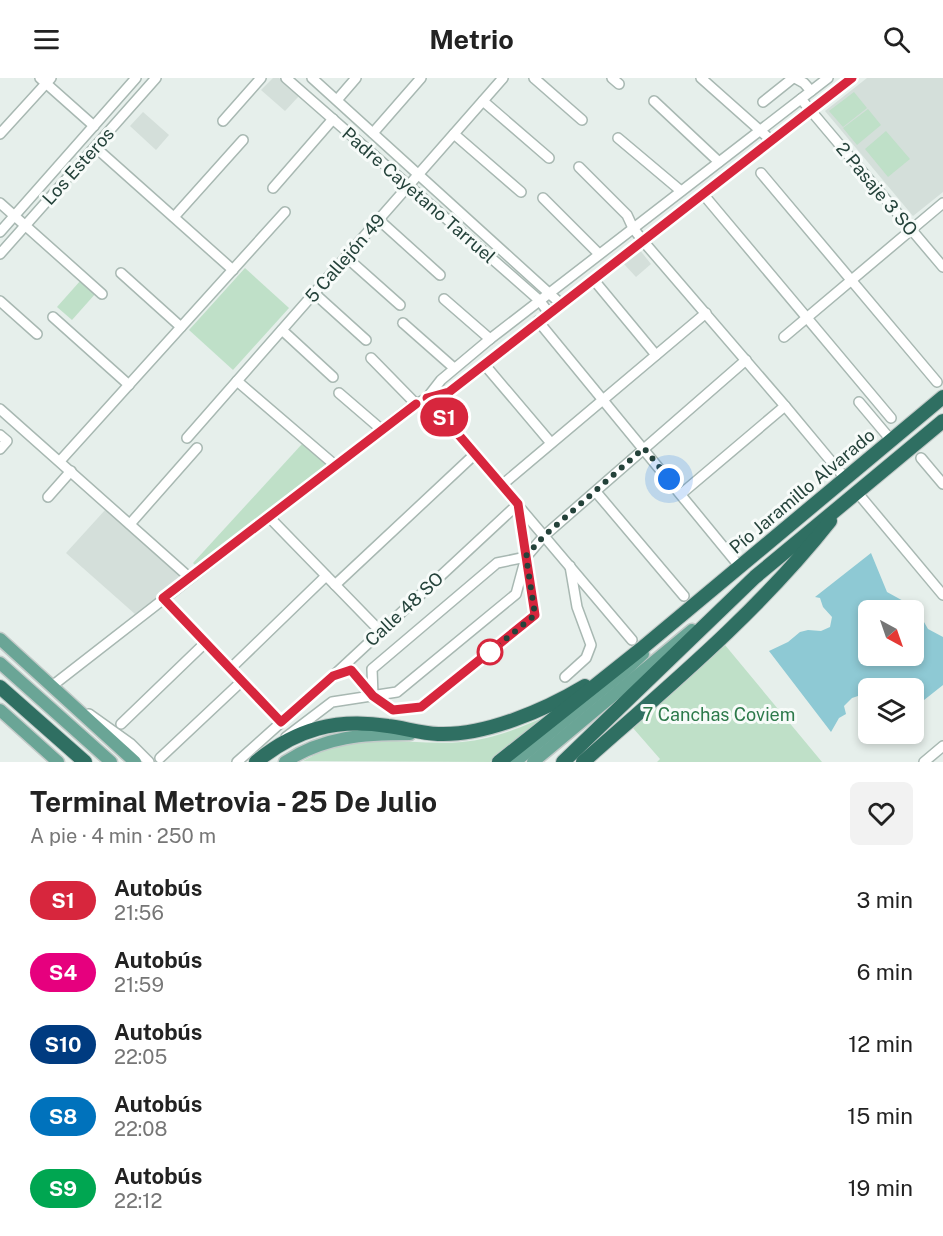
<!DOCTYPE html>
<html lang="es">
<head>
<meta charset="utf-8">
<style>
  body { margin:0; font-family:"Public Sans",sans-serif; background:#f2f2f2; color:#222; height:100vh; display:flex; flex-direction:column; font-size:22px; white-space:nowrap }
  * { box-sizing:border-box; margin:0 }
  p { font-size:20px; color:#767676 }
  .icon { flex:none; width:33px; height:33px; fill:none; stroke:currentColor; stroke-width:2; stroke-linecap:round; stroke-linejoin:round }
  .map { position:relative; height:684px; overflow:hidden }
  .drawer { display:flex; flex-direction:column; background:#fff; flex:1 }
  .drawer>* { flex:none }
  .badge { padding:0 12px; border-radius:20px; font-size:21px; line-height:39px }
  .needle { width:39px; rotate:140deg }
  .tools { position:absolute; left:858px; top:522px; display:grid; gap:12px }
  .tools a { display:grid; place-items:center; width:66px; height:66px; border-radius:9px; background:#fff; box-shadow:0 3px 9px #0003; font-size:30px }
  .you { position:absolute; width:30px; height:30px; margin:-15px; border:4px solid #fff; border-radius:50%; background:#1a73e8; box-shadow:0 0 0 9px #1a73e833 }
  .map>.badge { position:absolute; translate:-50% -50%; box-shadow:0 0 0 3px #fff }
  .round { display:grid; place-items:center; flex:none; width:63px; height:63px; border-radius:9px; background:#f2f2f2 }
  .headline { display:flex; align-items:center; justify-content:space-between; height:102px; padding:0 30px }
  h1 { font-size:28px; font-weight:700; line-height:45px }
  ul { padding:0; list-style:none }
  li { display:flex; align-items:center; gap:18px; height:72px; padding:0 30px }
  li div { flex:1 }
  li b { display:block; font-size:22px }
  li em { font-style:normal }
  li .badge { min-width:66px; font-weight:700; text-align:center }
  header { display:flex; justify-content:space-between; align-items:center; height:78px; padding:0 30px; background:#fff; font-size:27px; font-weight:700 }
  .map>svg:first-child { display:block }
  .built { fill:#d4dfda }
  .green { fill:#bfe0c8 }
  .water { fill:#8ec9d4; fill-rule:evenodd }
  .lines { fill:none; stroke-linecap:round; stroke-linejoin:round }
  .minor-casing { stroke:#a8b8b2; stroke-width:12 }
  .major-casing { stroke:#c2cac8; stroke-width:15 }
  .highway-casing { stroke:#c2cac8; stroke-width:16 }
  .minor { stroke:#fff; stroke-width:9 }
  .major { stroke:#6aa596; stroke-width:12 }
  .highway { stroke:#2f6f62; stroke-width:14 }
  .line-casing { stroke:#fff; stroke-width:14 }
  .line { stroke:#d7263d; stroke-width:9 }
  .walk { stroke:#24423a; stroke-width:6; stroke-dasharray:0 10.8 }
  .stop-dot { fill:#fff; stroke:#d7263d; stroke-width:3 }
  .labels { text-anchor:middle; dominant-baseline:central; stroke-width:6; stroke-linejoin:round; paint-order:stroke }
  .street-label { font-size:18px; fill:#24423a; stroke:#f7fbf9 }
  .park-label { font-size:18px; fill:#2d7a4b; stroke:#f7fbf9 }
</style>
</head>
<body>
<header><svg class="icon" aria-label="menu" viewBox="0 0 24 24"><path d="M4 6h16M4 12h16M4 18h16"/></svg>Metrio<svg class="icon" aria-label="search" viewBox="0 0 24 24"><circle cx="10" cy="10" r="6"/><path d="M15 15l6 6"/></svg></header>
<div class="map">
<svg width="943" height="684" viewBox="0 0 943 684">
  <rect width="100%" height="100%" fill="#e6efeb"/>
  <g class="built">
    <polygon points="273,0 279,0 299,18 285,33 261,12"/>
    <polygon points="867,0 943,0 943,114 913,138 825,33"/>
    <polygon points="143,34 169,57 156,72 130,48"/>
    <polygon points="639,171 651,186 636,199 623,185"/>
    <polygon points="106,431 184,498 135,536 66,475"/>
  </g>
  <g class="green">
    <polygon points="854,14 867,30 843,49 829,33"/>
    <polygon points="868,31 881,47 857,67 843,50"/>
    <polygon points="886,53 910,81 888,99 865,71"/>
    <polygon points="245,190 289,230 233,292 189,252"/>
    <polygon points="81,202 96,215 72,242 57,229"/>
    <polygon points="302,366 330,388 195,487 193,485"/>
    <polygon points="725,567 822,684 657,684 660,681 633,650"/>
    <path d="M554,635L490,684L303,683C313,678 322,672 332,669C374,656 419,668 462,664C495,661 524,648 554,635Z"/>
  </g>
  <path class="water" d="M871,475L887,514L916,530L928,551L943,559V607L914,630V610H868V641C865,632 868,625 861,617L852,620L844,628L846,636L839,640L831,654L769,573L788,564L800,554L808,552L821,553L830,549L832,539L823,529L820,520L815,519ZM868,532H914V578H868Z"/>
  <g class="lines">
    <defs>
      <g id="minor">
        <polyline points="40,0 94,48"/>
        <polyline points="286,0 539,222 549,235"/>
        <polyline points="312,0 561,226"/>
        <polyline points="534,0 582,42"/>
        <polyline points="612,0 619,6"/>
        <polyline points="701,0 772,63"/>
        <polyline points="795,0 804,5 811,13"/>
        <polyline points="801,21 943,189"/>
        <polyline points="337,22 356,0"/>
        <polyline points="483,23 549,80"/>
        <polyline points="654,23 719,84"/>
        <polyline points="763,24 793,0"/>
        <polyline points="223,43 261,0"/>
        <polyline points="373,55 421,0"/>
        <polyline points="0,56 51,0"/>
        <polyline points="454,56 521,114"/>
        <polyline points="618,60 681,113"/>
        <polyline points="95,69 233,192"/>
        <polyline points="579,89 627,137 633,150 643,163 785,328 845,400"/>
        <polyline points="761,95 937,304"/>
        <polyline points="273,110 333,41"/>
        <polyline points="703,116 891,340"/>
        <polyline points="543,120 599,176"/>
        <polyline points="0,125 102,216"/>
        <polyline points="174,139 243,62"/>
        <polyline points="379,142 440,197"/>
        <polyline points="0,154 136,0"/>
        <polyline points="0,176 156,0"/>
        <polyline points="346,179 400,227"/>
        <polyline points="121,195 181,249"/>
        <polyline points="593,201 656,277"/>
        <polyline points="314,215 366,262"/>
        <polyline points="444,221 490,261"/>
        <polyline points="0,223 37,256"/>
        <polyline points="53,239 129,307"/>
        <polyline points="538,243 740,489"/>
        <polyline points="403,245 454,290"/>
        <polyline points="282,252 333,299"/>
        <polyline points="784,259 943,125"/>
        <polyline points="371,280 416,326"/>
        <polyline points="484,286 551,365"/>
        <polyline points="237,303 336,388"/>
        <polyline points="339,315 382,352"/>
        <polyline points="427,320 441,302 490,261 828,0"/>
        <polyline points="427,320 632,562"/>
        <polyline points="859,324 891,362"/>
        <polyline points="0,331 190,500"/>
        <polyline points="0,357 7,363 0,371"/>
        <polyline points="187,360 503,0"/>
        <polyline points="921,380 943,406"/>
        <polyline points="60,383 285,134"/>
        <polyline points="502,407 706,235"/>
        <polyline points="856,413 943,517"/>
        <polyline points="596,414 684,518"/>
        <polyline points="681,416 785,328"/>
        <polyline points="48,419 71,393"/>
        <polyline points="269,439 380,553"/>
        <polyline points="130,446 197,370"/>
        <polyline points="335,507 475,376"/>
        <polyline points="163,520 281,644"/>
        <polyline points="230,591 326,498"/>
        <polyline points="337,597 351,592 373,618 393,632 421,629 535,536 518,426"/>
        <polyline points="565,599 586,580 591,567 577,529 570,488"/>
        <polyline points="57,611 52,608 408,331 427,320 449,314 852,0"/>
        <polyline points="373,617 372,591 497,485 526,479"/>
        <polyline points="89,636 131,666 149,684"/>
        <polyline points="121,646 205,565"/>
        <polyline points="286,659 332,624 397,614 516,516 526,479 544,458 746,282"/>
        <polyline points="160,680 242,603"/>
        <polyline points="237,684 333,598 518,426"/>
        <polyline points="924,684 943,668"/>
      </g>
      <g id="major">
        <polyline points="0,561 135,684"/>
        <polyline points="0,585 111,684"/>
        <polyline points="0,632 58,684"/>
        <path d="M285,684C325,658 364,656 410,656"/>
        <polyline points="515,684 626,592 643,576"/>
        <polyline points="533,684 692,552"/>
      </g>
      <g id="highway">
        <polyline points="0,609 85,684"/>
        <path d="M256,684C296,651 336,640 388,648C404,650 421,655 438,656C485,658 545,632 585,608"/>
        <polyline points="499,684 641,571 943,319"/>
        <polyline points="563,684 755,499 943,343"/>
        <path d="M583,684C669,608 759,533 830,443"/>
      </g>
    </defs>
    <use href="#minor" class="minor-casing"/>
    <use href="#major" class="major-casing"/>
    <use href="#highway" class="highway-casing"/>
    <use href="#minor" class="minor"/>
    <use href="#major" class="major"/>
    <use href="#highway" class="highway"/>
  </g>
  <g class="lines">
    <defs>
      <polyline id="line" points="416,326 163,520 281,644 333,598 351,592 373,618 393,632 421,629 535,537 518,426 427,320 449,314 852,0"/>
    </defs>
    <use href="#line" class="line-casing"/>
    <use href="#line" class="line"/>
    <polyline class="walk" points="490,574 535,537 526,478 544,458 644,370 669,401"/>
  </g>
  <circle class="stop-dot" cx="490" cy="574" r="12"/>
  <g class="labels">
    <g class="street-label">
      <text transform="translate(78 88) rotate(-48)">Los Esteros</text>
      <text transform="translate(877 111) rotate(50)">2 Pasaje 3 SO</text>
      <text transform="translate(419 117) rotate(41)">Padre Cayetano Tarruel</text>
      <text transform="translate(345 180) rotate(-49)">5 Callejón 49</text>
      <text transform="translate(802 413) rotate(-40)">Pío Jaramillo Alvarado</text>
      <text transform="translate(404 531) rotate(-43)">Calle 48 SO</text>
    </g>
    <g class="park-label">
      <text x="719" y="636">7 Canchas Coviem</text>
    </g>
  </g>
</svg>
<div class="tools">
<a><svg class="needle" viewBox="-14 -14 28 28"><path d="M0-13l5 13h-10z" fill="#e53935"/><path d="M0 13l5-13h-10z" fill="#767676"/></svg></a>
<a><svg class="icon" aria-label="layers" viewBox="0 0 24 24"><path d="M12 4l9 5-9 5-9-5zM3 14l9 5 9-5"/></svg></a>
</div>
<div class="you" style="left:669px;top:401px"></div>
<b class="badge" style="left:444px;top:339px;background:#d7263d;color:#fff">S1</b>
</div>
<section class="drawer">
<div class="headline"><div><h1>Terminal Metrovia - 25 De Julio</h1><p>A pie · 4 min · 250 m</p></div><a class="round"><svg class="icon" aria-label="heart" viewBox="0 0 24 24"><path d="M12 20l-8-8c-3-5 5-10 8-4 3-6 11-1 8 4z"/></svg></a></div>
<ul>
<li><span class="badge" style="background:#d7263d;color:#fff">S1</span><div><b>Autobús</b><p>21:56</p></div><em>3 min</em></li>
<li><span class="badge" style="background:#e6007e;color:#fff">S4</span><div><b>Autobús</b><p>21:59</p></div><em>6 min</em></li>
<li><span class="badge" style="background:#003b80;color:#fff">S10</span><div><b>Autobús</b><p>22:05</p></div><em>12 min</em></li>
<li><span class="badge" style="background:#0072bc;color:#fff">S8</span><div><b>Autobús</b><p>22:08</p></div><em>15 min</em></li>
<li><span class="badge" style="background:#00a651;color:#fff">S9</span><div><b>Autobús</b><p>22:12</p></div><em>19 min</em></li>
</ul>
</section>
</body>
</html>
